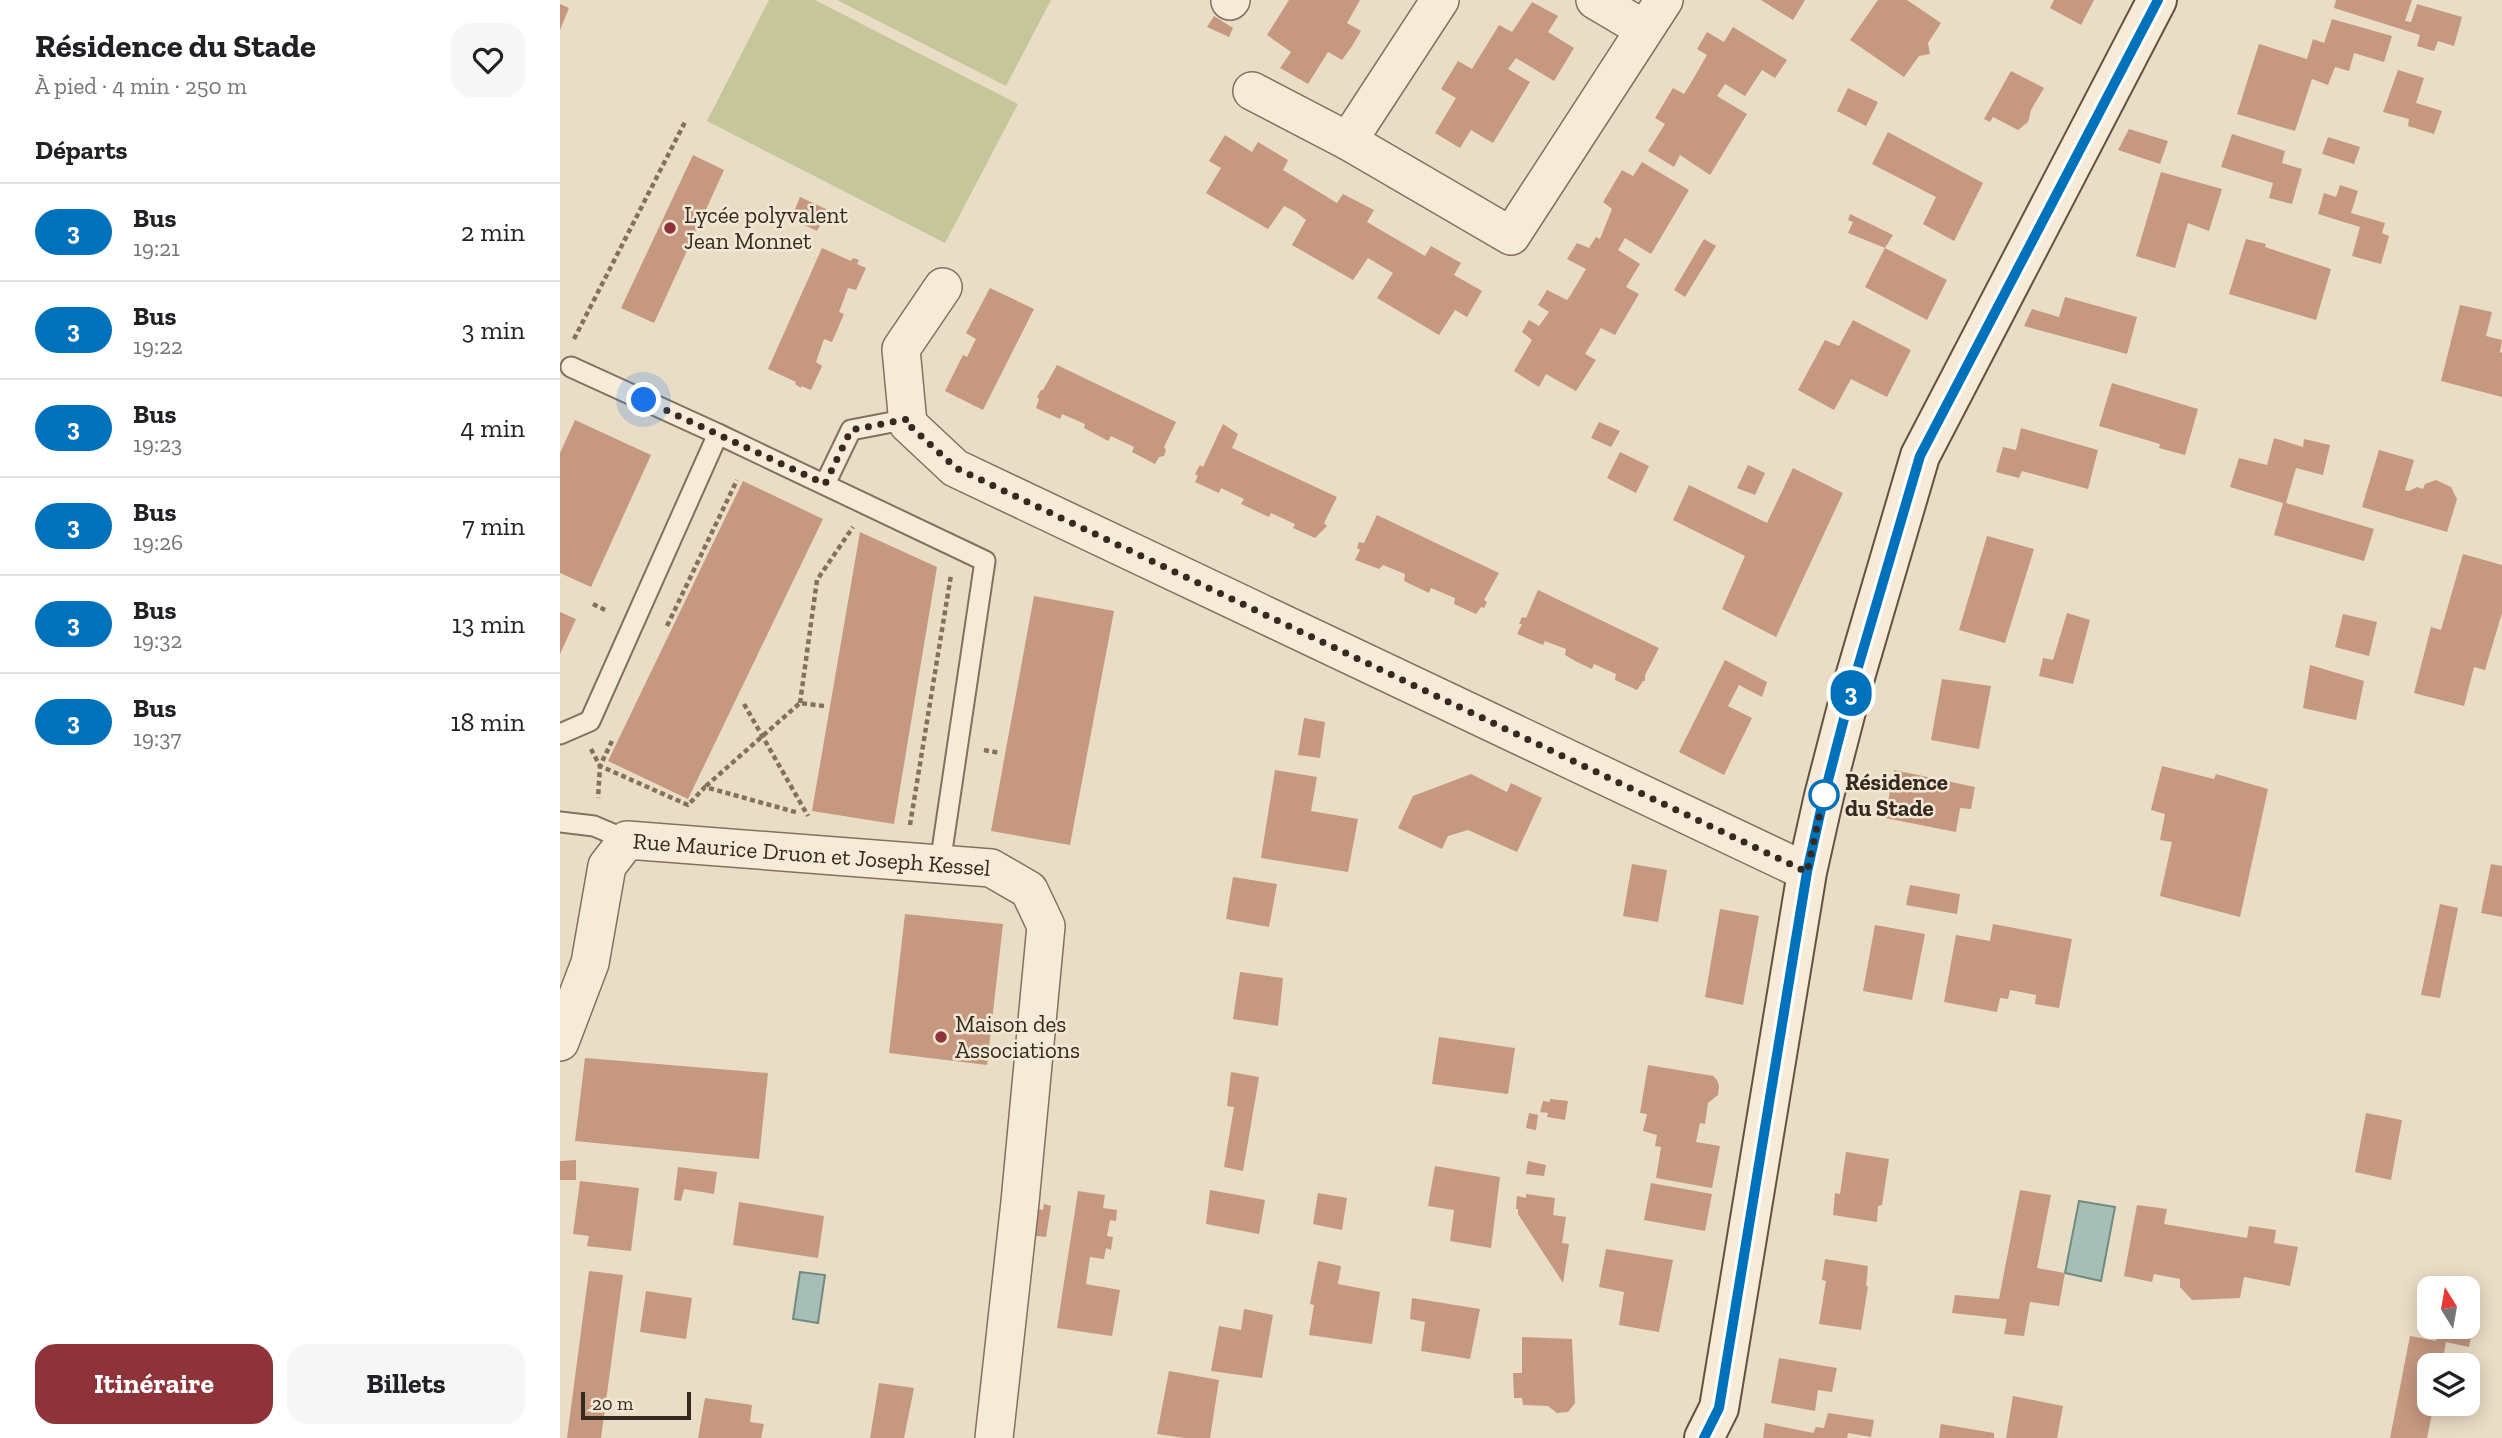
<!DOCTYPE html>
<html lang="fr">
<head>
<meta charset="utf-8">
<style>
  body { margin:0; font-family:"Zilla Slab",serif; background:#f6f6f6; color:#202124; height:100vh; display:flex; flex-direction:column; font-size:26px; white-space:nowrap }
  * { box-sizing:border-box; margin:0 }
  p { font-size:23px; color:#757577 }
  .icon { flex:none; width:38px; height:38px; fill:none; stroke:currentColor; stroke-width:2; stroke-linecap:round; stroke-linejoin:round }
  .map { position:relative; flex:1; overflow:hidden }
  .sheet { display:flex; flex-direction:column; background:#fff; width:560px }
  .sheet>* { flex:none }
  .badge { padding:0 14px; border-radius:23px; font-size:24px; line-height:46px }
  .needle { width:46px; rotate:349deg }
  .controls { position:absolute; left:1857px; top:1276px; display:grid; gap:14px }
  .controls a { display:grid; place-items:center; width:63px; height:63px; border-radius:14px; background:#fff; box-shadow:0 4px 18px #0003; font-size:35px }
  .scale { position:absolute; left:21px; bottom:18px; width:110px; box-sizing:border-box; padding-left:7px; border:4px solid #362920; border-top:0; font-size:19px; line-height:24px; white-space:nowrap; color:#362920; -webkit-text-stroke:5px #f2e8d5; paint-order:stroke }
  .you { position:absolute; width:35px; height:35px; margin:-18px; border:5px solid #fff; border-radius:50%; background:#1a73e8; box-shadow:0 0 0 10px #1a73e833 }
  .map>.badge { position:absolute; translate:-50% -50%; box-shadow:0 0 0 4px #fff }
  h2 { padding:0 35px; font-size:26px; line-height:63px }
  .round { display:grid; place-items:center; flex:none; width:74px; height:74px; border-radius:21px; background:#f6f6f6 }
  .headline { display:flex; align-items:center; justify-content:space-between; height:119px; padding:0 35px }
  h1 { font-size:33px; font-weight:700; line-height:52px }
  .action { display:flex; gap:14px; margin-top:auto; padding:14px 35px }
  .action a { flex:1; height:80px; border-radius:21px; background:#8e3339; color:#fff; font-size:28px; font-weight:700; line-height:80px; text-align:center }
  .action a+a { background:#f6f6f6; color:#202124 }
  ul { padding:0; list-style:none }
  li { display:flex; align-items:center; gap:21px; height:98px; padding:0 35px; border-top:2px solid #e0e0e0 }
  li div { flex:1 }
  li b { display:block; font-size:26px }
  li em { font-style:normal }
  li .badge { min-width:77px; font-weight:700; text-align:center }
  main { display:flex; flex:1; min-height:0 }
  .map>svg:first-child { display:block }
  .green { fill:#c5c79b }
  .water { fill:#a7beb6; stroke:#6f8c83; stroke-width:2 }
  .building { fill:#c5987f }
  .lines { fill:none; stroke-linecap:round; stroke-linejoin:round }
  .lane-casing { stroke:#84705d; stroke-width:23 }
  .street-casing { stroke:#84705d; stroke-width:40 }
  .secondary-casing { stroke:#665140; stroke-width:42 }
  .path { stroke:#84705d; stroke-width:4.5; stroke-dasharray:5 3.5; stroke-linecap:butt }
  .lane { stroke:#f6ebd9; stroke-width:19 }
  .street { stroke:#f6ebd9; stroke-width:37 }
  .secondary { stroke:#f6ebd9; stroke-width:38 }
  .line-casing { stroke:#fff; stroke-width:16 }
  .line { stroke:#0072bc; stroke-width:10 }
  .walk { stroke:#362920; stroke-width:7; stroke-dasharray:0 12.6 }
  .poi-dot { fill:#8e3339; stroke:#f2e8d5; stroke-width:2.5 }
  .stop-dot { fill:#fff; stroke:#0072bc; stroke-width:3.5 }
  .labels { text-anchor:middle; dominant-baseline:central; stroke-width:5; stroke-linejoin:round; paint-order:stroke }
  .poi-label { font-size:23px; fill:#362920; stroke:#f2e8d5; text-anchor:start }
  .stop-label { font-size:23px; font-weight:bold; fill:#362920; stroke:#f2e8d5; text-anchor:start }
  .street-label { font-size:23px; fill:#362920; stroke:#f2e8d5 }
</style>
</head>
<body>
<main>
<section class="sheet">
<div class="headline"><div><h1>Résidence du Stade</h1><p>À pied · 4 min · 250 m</p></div><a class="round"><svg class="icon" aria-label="heart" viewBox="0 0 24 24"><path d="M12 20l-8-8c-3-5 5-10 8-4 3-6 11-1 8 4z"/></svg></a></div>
<h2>Départs</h2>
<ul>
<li><span class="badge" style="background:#0072bc;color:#fff">3</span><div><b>Bus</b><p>19:21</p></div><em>2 min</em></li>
<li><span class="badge" style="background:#0072bc;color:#fff">3</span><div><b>Bus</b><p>19:22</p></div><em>3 min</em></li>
<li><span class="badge" style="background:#0072bc;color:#fff">3</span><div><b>Bus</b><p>19:23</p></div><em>4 min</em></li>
<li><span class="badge" style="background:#0072bc;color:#fff">3</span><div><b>Bus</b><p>19:26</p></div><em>7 min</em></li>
<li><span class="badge" style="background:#0072bc;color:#fff">3</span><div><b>Bus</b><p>19:32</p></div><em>13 min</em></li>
<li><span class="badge" style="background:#0072bc;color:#fff">3</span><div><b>Bus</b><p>19:37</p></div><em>18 min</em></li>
</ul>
<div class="action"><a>Itinéraire</a><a>Billets</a></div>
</section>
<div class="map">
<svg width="1942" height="1438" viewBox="0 0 1942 1438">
  <rect width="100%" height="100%" fill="#eaddc6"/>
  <g class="green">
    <polygon points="209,0 255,0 458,104 385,243 147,121"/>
    <polygon points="277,0 491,0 446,86"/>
  </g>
  <g class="water">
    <polygon points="1519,1201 1555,1207 1541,1281 1505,1273"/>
    <polygon points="240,1272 265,1275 258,1323 233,1319"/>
  </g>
  <g class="building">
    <polygon points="729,0 800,0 787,23 801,31 792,46 782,60 768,52 748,84 720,68 731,52 707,35"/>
    <polygon points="1201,0 1245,0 1233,20"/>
    <polygon points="1318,0 1347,0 1381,23 1368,43 1370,54 1359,56 1344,77 1290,40"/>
    <polygon points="1494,0 1534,0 1521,25 1490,8"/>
    <polygon points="1776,0 1852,0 1845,21 1851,22 1857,4 1902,17 1894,46 1878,41 1874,51 1857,46 1860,35 1774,8"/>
    <polygon points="972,2 998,16 988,32 1014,48 994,81 956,58 948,69 970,82 933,143 911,130 900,148 875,133 896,98 881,89 898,61 912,69 939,25 952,32"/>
    <polygon points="0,4 9,8 0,30"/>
    <polygon points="654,16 673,28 669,37 647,27"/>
    <polygon points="1772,19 1832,36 1824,62 1794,53 1789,71 1775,67 1768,85 1752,79 1735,131 1677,114 1699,44 1747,59 1753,39 1764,43"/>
    <polygon points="1173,27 1227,60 1215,78 1202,70 1185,96 1165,84 1157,96 1187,114 1150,175 1120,155 1114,167 1088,151 1105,124 1095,118 1113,88 1124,94 1132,81 1147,55 1137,49 1147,32 1164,42"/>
    <polygon points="1838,70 1864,78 1856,103 1882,111 1874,134 1848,126 1849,119 1823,112"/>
    <polygon points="1451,71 1484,88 1471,110 1468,122 1458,130 1433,117 1430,122 1424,119"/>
    <polygon points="1288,88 1318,102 1306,126 1277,111"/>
    <polygon points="1569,129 1608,141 1600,164 1558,150"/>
    <polygon points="1328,132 1423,183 1394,241 1363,224 1376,197 1312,164"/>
    <polygon points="1672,134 1725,151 1722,163 1742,169 1732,204 1709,198 1713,183 1661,167"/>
    <polygon points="665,135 692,152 698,142 728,160 723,170 777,203 783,194 814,210 807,222 865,256 871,246 901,263 894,275 922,291 907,317 895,310 879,335 817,298 833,273 808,258 793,280 732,245 746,220 736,212 724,206 708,229 646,193 661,168 649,161"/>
    <polygon points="1768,137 1800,147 1794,164 1762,154"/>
    <polygon points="133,155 164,170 94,323 61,308"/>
    <polygon points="1082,162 1129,190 1091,254 1065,238 1058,250 1080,264 1066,287 1079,294 1055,335 1041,328 1025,354 1036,360 1016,391 986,374 979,387 954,371 972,340 962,332 969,320 979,326 989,312 978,305 987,290 1007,300 1010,296 1026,269 1007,259 1017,243 1029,248 1036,237 1040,239 1052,209 1043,202 1062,170 1073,176"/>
    <polygon points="1601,172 1662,189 1649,231 1628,223 1615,268 1576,256"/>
    <polygon points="1780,185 1798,191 1791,213 1825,223 1822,233 1829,236 1821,264 1792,256 1800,227 1758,214 1764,193 1776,197"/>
    <polygon points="240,197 268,210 257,231 231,219"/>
    <polygon points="1290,214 1333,235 1325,248 1387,280 1367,320 1305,287 1325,248 1288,233 1293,222 1288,220"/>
    <polygon points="1144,239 1156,246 1125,297 1114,290"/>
    <polygon points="1686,239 1706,244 1705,247 1771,269 1756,320 1669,294"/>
    <polygon points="262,248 291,261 293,258 299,260 297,264 306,268 296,290 288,288 279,312 284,314 272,342 264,339 256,362 262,366 251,390 241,386 241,388 235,384 236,382 208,369"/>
    <polygon points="430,288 474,309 423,410 385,391 403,355 407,357 416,339 406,333"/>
    <polygon points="1505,297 1577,317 1567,354 1464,326 1472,309 1499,317"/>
    <polygon points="1900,305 1932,312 1926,336 1942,340 1940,352 1942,353 1942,397 1881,381"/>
    <polygon points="1293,320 1351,350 1327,397 1291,379 1274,410 1238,390 1265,340 1279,346"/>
    <polygon points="497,365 616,422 604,447 606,450 604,456 599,457 595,464 572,452 574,447 551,436 548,441 524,428 525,424 502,414 500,419 476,408 479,399 477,397 481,390 483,390"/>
    <polygon points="1552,383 1638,409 1625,455 1599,448 1600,444 1539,426"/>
    <polygon points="15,420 91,455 31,587 0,573 0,453"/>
    <polygon points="1039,422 1060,431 1051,447 1031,438"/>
    <polygon points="663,424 678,434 672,448 777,497 764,523 767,526 755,538 733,528 735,524 711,513 709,517 681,504 684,499 661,488 659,493 635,482 638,476 635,474 640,465 643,467"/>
    <polygon points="1461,428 1538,450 1528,489 1462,471 1459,478 1436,472 1443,447 1456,450"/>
    <polygon points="1714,438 1743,447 1744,439 1770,445 1763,475 1736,468 1726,503 1814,529 1804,561 1714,535 1723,503 1670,487 1679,458 1707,465"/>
    <polygon points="1819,450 1854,460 1845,490 1849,491 1857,487 1863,489 1865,484 1876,480 1891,487 1897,499 1887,532 1802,507"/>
    <polygon points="1060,452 1089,466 1076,493 1047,478"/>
    <polygon points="1188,465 1205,473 1195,495 1177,488"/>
    <polygon points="1233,468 1283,493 1216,637 1162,609 1185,556 1113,520 1129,485 1207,523"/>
    <polygon points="183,481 263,519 128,799 48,761"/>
    <polygon points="817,515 939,573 924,600 927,602 924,608 921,607 916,614 894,604 895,598 871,588 869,593 844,581 845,574 823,565 819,569 795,560 800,550 797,548 799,542 804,543"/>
    <polygon points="300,532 377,567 334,824 252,811"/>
    <polygon points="1427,536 1474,549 1445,643 1399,630"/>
    <polygon points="1903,554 1942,565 1942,613 1925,670 1914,667 1904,706 1854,693 1871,627 1881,630"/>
    <polygon points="978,590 1099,648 1085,675 1085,681 1083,681 1077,690 1055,680 1056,674 1034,664 1032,669 1017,662 1005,655 1006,649 985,641 983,645 957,634 962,624 959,624 962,617 966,618"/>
    <polygon points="474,596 554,611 510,845 431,831"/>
    <polygon points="0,612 16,619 0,654"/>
    <polygon points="1507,613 1530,620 1513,684 1479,676 1483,658 1493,660"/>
    <polygon points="1783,614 1817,622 1809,656 1775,647"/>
    <polygon points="1165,660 1207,682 1202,697 1179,685 1168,706 1192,718 1164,775 1119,752"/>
    <polygon points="1750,665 1804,681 1796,720 1743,708"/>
    <polygon points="1382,679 1431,686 1419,749 1371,740"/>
    <polygon points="744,718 765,722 760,758 738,755"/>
    <polygon points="1602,766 1654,779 1656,774 1708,789 1680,917 1600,896 1612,842 1600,840 1605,814 1591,810"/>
    <polygon points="715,770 757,777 751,811 798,819 788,872 701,858"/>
    <polygon points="1334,770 1415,787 1411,809 1400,808 1396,832 1325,818"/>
    <polygon points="911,774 947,792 951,783 982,798 957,852 908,830 888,836 882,849 838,828 853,796"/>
    <polygon points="1072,864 1107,870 1098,922 1063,916"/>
    <polygon points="1931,864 1942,866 1942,917 1921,913"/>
    <polygon points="673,877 717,884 709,927 666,919"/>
    <polygon points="1350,885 1400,894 1397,914 1346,905"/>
    <polygon points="1880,904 1898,908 1880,998 1861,995"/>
    <polygon points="1160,909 1199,916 1183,1005 1145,997"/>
    <polygon points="345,914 443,924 427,1065 329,1053"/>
    <polygon points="1433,924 1512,939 1499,1008 1475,1004 1476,995 1450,990 1448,999 1440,998 1437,1012 1384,1002 1396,935 1430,941"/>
    <polygon points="1315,925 1365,934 1352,1000 1303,991"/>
    <polygon points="680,972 723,978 718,1026 673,1019"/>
    <polygon points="879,1037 955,1048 948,1094 872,1084"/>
    <polygon points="25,1058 208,1073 199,1159 15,1141"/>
    <polygon points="1088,1065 1153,1076 1157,1080 1159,1086 1158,1095 1148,1103 1145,1124 1140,1123 1136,1142 1160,1146 1152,1188 1096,1178 1101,1147 1095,1146 1097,1135 1083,1131 1087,1114 1080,1113"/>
    <polygon points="671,1072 699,1077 683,1171 664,1167 674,1107 667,1106"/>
    <polygon points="990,1099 1008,1101 1005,1120 987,1117 988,1113 980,1112 983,1101 990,1102"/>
    <polygon points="969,1113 978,1115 976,1130 966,1128"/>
    <polygon points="1806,1113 1842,1120 1831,1180 1795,1172"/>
    <polygon points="1286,1152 1329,1159 1322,1205 1318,1206 1317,1222 1273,1215 1275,1193 1280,1194"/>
    <polygon points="16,1160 16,1180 0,1180 0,1161"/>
    <polygon points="968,1161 986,1165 984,1176 966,1174"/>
    <polygon points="875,1166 940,1177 931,1248 890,1241 894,1210 868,1206"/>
    <polygon points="118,1167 157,1172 154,1194 124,1189 121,1201 114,1200"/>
    <polygon points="20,1181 79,1188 71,1251 27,1246 29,1236 13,1234"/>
    <polygon points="1091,1183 1152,1194 1145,1231 1084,1220"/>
    <polygon points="650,1190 705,1200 699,1234 646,1224"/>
    <polygon points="1460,1190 1491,1195 1477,1268 1505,1273 1499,1306 1470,1302 1464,1336 1444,1334 1447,1319 1392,1313 1395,1295 1439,1299"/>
    <polygon points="518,1191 545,1195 543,1208 557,1210 556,1221 550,1220 547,1236 553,1237 551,1250 546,1248 544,1259 530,1257 526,1284 560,1290 552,1336 497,1328"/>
    <polygon points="758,1193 787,1198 782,1230 753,1224"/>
    <polygon points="966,1194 995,1198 993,1215 1006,1217 1002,1243 1009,1244 1003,1283 958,1214 958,1209 956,1209 957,1196 966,1198"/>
    <polygon points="179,1202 264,1216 258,1258 173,1245"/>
    <polygon points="484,1204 491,1206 486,1237 469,1235 474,1208 483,1210"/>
    <polygon points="1577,1205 1607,1209 1604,1224 1687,1238 1689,1226 1716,1230 1714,1243 1738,1247 1730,1286 1684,1277 1680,1298 1632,1300 1620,1287 1620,1279 1594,1274 1592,1282 1564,1276"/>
    <polygon points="1046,1249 1113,1260 1099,1332 1059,1325 1064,1292 1039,1287"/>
    <polygon points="1265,1259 1308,1266 1306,1286 1308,1286 1301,1330 1259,1324 1266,1281 1262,1280"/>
    <polygon points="758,1261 781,1266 778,1284 820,1292 812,1344 749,1335 754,1305 750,1304"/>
    <polygon points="29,1271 63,1275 41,1438 7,1438"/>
    <polygon points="86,1291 132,1298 126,1339 80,1332"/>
    <polygon points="852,1298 920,1309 910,1359 861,1351 865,1322 850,1319"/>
    <polygon points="684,1309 713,1315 702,1378 651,1371 659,1326 681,1330"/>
    <polygon points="1879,1326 1913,1328 1909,1347 1886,1342 1882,1365 1869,1365 1869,1404 1874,1404 1867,1438 1830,1438 1850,1336 1876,1341"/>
    <polygon points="962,1337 1012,1339 1015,1403 1008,1412 997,1413 988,1406 963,1405 962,1398 954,1398 953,1373 962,1373"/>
    <polygon points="1219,1358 1277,1368 1272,1392 1258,1390 1255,1411 1211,1403"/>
    <polygon points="609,1371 659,1380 650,1438 625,1438 597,1434"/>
    <polygon points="319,1383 354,1388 344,1438 310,1438"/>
    <polygon points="1453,1396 1503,1406 1497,1438 1446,1438"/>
    <polygon points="145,1398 192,1405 190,1422 204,1424 201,1438 138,1438"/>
    <polygon points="1268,1413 1314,1420 1311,1437 1288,1433 1287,1438 1203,1438 1205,1423 1253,1433 1256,1427 1264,1428"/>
    <polygon points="1381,1424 1434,1433 1434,1438 1379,1438"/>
  </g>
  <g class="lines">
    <defs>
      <g id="lane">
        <polyline points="11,367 158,434"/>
        <polyline points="265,484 291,430 348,419"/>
        <polyline points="0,734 30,721 158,434 425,561 380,864"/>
        <polyline points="0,822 34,826 67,840"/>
      </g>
      <g id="street">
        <polyline points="1035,0 1084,29"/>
        <polyline points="670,1 671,0"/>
        <polyline points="692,91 788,141 951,236 1104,0"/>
        <polyline points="788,141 880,0"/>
        <polyline points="383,287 341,349 348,424 395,468 1247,872"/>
        <path id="s1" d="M0,1042L30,963L47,866L67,840L431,868L469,890L486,926L460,1202L434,1438"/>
      </g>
      <polyline id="secondary" points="1144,1438 1159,1408 1247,872 1264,796 1293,684 1360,456 1597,0"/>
    </defs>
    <use href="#lane" class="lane-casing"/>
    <use href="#street" class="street-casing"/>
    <use href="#secondary" class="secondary-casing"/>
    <g class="path">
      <polyline points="14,339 125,122"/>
      <polyline points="33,604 47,611"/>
      <polyline points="107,626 177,480"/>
      <polyline points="240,703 257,580 293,527"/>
      <polyline points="184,704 248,816"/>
      <polyline points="52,741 40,766 128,805 145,787 239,813"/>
      <polyline points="31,749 40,766 38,798"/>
      <polyline points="424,750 440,753"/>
      <polyline points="146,786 240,703 264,706"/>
      <polyline points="350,825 391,575"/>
    </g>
    <use href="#lane" class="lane"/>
    <use href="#street" class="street"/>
    <use href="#secondary" class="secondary"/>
  </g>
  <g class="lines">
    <defs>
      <polyline id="line" points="1144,1438 1159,1408 1247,872 1264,796 1293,684 1360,456 1598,0"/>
    </defs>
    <use href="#line" class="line-casing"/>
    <use href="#line" class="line"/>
    <polyline class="walk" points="84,400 265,484 291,430 348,419 348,424 396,468 1247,872 1264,795"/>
  </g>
  <g class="poi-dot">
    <circle cx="110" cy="228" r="7"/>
    <circle cx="381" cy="1037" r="7"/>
  </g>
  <circle class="stop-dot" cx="1264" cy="795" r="14"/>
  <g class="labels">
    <g class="poi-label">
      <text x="124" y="215">Lycée polyvalent<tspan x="124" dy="26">Jean Monnet</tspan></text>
      <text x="395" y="1024">Maison des<tspan x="395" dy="26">Associations</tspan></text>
    </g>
    <g class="stop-label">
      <text x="1285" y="782">Résidence<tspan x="1285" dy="26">du Stade</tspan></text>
    </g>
    <g class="street-label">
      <text stroke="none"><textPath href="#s1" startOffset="401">Rue Maurice Druon et Joseph Kessel</textPath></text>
    </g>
  </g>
</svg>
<div class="controls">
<a><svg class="needle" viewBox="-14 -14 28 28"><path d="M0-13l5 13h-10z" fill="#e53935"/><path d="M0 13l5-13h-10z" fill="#757577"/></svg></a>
<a><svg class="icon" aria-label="layers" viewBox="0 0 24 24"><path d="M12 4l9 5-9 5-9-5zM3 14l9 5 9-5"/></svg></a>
</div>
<div class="scale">20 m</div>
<div class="you" style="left:84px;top:400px"></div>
<b class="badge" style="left:1291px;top:693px;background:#0072bc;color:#fff">3</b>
</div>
</main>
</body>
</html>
